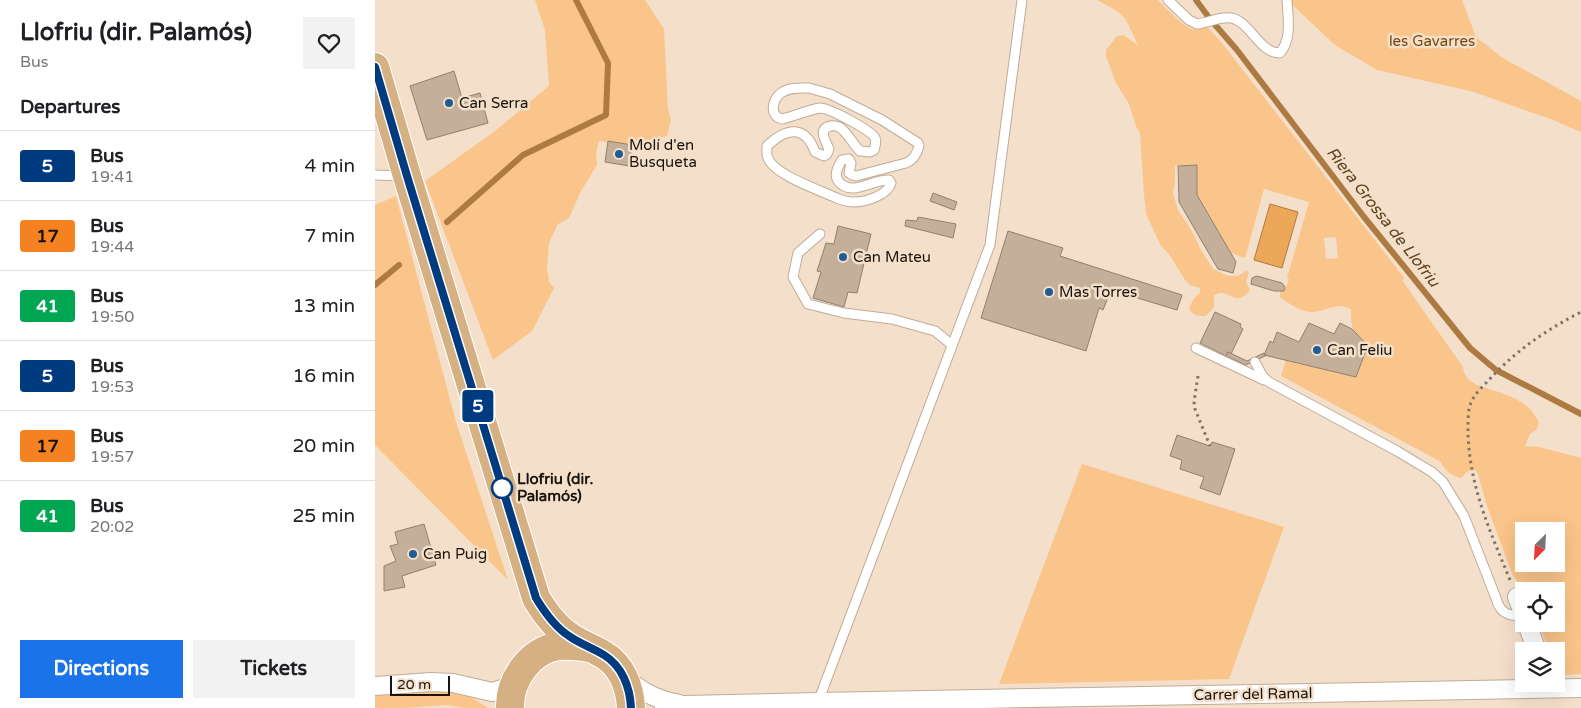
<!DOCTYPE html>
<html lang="en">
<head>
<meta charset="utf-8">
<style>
  body { margin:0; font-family:"Varela Round",sans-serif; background:#f2f2f2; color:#202124; height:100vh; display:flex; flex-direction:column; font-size:19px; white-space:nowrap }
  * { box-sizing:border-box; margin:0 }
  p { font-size:16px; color:#757577 }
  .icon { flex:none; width:28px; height:28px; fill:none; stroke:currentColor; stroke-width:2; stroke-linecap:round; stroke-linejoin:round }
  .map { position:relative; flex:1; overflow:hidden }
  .side { display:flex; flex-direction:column; background:#fff; width:375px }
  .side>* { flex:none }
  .badge { padding:0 10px; border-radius:4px; font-size:18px; line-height:32px }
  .needle { width:32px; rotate:204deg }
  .buttons { position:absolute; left:1140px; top:522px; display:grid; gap:10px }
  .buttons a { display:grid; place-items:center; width:50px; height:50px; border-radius:0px; background:#fff; box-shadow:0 5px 20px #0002; font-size:25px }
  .scale { position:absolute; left:15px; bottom:12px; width:60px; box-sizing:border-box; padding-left:5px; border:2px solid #1a130b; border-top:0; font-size:14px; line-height:18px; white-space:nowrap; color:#1a130b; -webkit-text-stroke:4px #f4dfca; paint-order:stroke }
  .map>.badge { position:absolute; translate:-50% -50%; box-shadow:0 0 0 2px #fff }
  h2 { padding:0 20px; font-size:19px; line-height:45px }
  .round { display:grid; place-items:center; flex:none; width:52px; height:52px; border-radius:0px; background:#f2f2f2 }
  .summary { display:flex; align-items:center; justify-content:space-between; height:85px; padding:0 20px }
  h1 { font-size:24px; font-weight:700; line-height:38px }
  .button { display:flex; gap:10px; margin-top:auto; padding:10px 20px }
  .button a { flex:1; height:58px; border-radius:0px; background:#1a73e8; color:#fff; font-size:20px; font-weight:700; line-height:58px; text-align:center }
  .button a+a { background:#f2f2f2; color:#202124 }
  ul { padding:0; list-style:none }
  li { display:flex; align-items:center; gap:15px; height:70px; padding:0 20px; border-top:1px solid #e0e0e0 }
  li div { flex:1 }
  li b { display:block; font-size:19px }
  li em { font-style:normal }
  li .badge { min-width:55px; font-weight:700; text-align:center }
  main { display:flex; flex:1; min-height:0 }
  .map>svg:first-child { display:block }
  .green { fill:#fac58a; fill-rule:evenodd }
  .water { fill:#eca858; stroke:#ad7b41 }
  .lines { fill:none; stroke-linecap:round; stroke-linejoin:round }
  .stream { stroke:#ad7b41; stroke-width:6 }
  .building { fill:#c3af9a; stroke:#93806c }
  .lane-casing { stroke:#c0ac97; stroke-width:11 }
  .street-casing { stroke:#c0ac97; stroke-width:20 }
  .primary-casing { stroke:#fff; stroke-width:30 }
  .path { stroke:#817365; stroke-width:3; stroke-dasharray:2.5 4; stroke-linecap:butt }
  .lane { stroke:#fff; stroke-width:9 }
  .street { stroke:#fff; stroke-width:18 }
  .primary { stroke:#d4b083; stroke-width:28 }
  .line-casing { stroke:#fff; stroke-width:11 }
  .line { stroke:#003b80; stroke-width:8 }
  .poi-dot { fill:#1e5d93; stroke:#f4dfca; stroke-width:2 }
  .stop-dot { fill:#fff; stroke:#003b80; stroke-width:2.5 }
  .labels { text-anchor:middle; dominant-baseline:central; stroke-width:5; stroke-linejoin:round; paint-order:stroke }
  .park-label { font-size:15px; fill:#774b0c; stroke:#f4dfca }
  .poi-label { font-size:15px; fill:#1a130b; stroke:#f4dfca; text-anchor:start }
  .stop-label { font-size:15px; font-weight:bold; fill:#1a130b; stroke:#f4dfca; text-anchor:start }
  .street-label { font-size:15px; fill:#1a130b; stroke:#f4dfca }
  .water-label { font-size:16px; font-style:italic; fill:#604322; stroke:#f4dfca }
</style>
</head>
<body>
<main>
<section class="side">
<div class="summary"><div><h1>Llofriu (dir. Palamós)</h1><p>Bus</p></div><a class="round"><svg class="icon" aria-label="heart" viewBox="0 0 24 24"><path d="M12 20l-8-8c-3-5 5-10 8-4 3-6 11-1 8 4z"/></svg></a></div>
<h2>Departures</h2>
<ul>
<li><span class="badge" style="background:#003b80;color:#fff">5</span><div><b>Bus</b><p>19:41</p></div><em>4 min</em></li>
<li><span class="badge" style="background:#f58220;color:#111">17</span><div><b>Bus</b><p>19:44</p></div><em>7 min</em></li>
<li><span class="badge" style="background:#00a651;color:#fff">41</span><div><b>Bus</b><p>19:50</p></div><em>13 min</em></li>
<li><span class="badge" style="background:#003b80;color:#fff">5</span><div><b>Bus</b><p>19:53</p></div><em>16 min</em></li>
<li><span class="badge" style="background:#f58220;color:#111">17</span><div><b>Bus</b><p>19:57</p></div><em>20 min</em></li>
<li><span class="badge" style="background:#00a651;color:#fff">41</span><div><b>Bus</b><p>20:02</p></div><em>25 min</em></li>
</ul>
<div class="button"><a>Directions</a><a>Tickets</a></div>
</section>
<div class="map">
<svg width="1206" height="708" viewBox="0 0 1206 708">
  <rect width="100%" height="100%" fill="#f4dfca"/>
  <g class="green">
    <polygon points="160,0 270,0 289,29 293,109 296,120 292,136 257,145 224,141 221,153 222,165 206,191 194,218 183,224 174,243 172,268 174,282 179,288 157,331 118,360 50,181 120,131 174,86 170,30"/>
    <path d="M722,0H783C790,7 809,27 817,29C822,31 827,29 832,27L834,29L847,43L1030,279L1027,280L1088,367C1089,384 1111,388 1124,392C1132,395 1142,399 1149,404C1156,408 1160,416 1164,422L1162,429L1155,434L1150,446L1164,447L1206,458V674L1188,675V673H1183L1181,669V651H1174L1164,624H1181V591H1151L1138,576L1112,506L1103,474L1100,470L1093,471L1086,478C1077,476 1070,471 1066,462L906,376L911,360L981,377L990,353L995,348C981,333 975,332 976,310C964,300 950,312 938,312C926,312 914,304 905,297V291H909L914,280L912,278L934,202L889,189L870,258L856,253L822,195V165L800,166V182L798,193L803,210L818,233L826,250L838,269L853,276H863L871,271L874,272L871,282L875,290C859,310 855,286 839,295V307L831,316C823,316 819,316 814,309C817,302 818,297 825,293V288L815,285L810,280L794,254L786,246L771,214L769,195L765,133L761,126L754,104L741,83L731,56V50L742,36L748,35L763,45L750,18L742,11ZM961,237L963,258L951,259L949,238ZM1149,531H1181V564H1149Z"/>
    <polygon points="912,0 1087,0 1101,37 1128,58 1206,101 1206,132 1178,120 1099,92 1002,70 960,45"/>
    <polygon points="21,196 81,422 133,580 0,445 0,205"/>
    <polygon points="707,464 909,527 854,679 624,684"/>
    <polygon points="77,691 94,696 113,708 89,708 71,705 29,708 0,708 0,692"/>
  </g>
  <polygon class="water" points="895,204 923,212 907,268 879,260"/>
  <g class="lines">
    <g class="stream">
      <polyline points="821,0 835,19 862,50 989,217 1095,348 1121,370 1206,414"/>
      <polyline points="72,222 148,155 231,115 233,63 201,0"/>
      <polyline points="0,285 24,265"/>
    </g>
  </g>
  <g class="building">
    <polygon points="79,71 87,98 105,93 113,123 52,140 35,86"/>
    <polygon points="233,141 257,145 254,166 230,162"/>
    <polygon points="822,165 822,195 861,262 858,273 843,269 804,202 803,166"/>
    <polygon points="558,193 582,202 579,210 555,201"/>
    <polygon points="543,217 581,224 578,238 530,226 531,220 542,221"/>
    <polygon points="463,226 496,234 482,293 473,292 469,307 438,298 446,272 442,271 451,243 459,244"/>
    <polygon points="633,231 688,248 685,256 807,295 802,310 736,290 728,310 724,308 711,351 606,318"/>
    <polygon points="882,276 907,283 910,287 909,291 899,291 876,284 877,278"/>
    <polygon points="840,312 866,324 865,327 868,329 856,354 853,352 851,356 825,343"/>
    <polygon points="934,323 959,334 965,323 977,329 995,348 990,353 981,377 889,355 895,341 898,343 902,332 924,342"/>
    <polygon points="853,352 872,361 889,353 889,355 892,355 871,365 851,356"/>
    <polygon points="802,435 835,446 837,442 860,449 845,495 825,488 829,477 805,469 807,460 795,456"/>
    <polygon points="49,524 61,565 27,576 30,587 9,591 9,566 21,561 15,546 23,544 20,532"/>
  </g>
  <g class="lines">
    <defs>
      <g id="lane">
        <path d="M793,0L814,20L822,24C833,23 845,16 856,18C875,21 884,53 905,53C917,39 913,18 912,0"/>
        <path d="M434,88L455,94L507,120L543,143L544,146C542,154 539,160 531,163L481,176L477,175L474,173L476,163L474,159L467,160C463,167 458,175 464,182C477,197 498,179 514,180L516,183C513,195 491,202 479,202C474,202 469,201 464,199C447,191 399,175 393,158C391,154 392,150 392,146C411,128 430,124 440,152L449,156L452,154L454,149C451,142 442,128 456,126C458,125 461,126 464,127C472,131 478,145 485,151L495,152L499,150C500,146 502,142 500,138C496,130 454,108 445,108C433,110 420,116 407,119C394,116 397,100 406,93C414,87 425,88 434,88Z"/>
        <polyline points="0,175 29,176"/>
        <polyline points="445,234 423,253 418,277 433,304 469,313 517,319 560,331 577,345"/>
        <polyline points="821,348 889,380"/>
        <path d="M880,362L888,377L894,382L1022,451L1057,472L1068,482L1089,516L1124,606C1130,616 1139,616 1149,615"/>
        <polyline points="443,702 615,245 647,0"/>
      </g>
      <g id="street">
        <polyline points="1142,597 1149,615"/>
        <polyline points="1152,624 1162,651"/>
        <path d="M249,676C266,692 282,700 305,704"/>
        <polyline points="0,686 56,682 78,683 117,692 133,687 140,681"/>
        <polyline points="289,708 310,705 443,702 1206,688"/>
      </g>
      <g id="primary">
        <path d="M0,67L32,176L161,598C170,613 180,627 194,636C205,644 218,648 229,655C247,666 255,687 256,708"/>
        <path d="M135,708C134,680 155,650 184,646C195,645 204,646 215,648"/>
      </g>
    </defs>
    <use href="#lane" class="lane-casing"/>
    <use href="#street" class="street-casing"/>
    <use href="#primary" class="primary-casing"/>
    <g class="path">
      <polyline points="823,376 819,402 820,409 835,446"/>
      <path d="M1135,580C1115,531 1095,488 1093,434C1093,422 1092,407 1099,397C1102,392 1107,387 1111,383C1139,352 1169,331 1206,312"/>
    </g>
    <use href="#lane" class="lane"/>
    <use href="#street" class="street"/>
    <use href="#primary" class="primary"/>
  </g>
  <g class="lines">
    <defs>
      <path id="line" d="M0,67L32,176L161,598C170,613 180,627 194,636C205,644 218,648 229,655C247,666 255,687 256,708"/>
    </defs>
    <use href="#line" class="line-casing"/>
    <use href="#line" class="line"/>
  </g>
  <g class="poi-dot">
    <circle cx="74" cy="103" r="5"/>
    <circle cx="244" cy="154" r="5"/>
    <circle cx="468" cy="257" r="5"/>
    <circle cx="674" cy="292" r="5"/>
    <circle cx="942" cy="350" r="5"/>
    <circle cx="38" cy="554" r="5"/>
  </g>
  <circle class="stop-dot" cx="127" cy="488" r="10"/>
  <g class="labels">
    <g class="park-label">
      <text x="1057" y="41">les Gavarres</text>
    </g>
    <g class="poi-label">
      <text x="84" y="103">Can Serra</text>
      <text x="254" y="145">Molí d'en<tspan x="254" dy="17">Busqueta</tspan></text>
      <text x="478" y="257">Can Mateu</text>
      <text x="684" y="292">Mas Torres</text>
      <text x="952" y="350">Can Feliu</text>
      <text x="48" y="554">Can Puig</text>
    </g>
    <g class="stop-label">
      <text x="142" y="479">Llofriu (dir.<tspan x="142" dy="17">Palamós)</tspan></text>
    </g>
    <g class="street-label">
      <text transform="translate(878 694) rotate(-1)">Carrer del Ramal</text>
    </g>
    <g class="water-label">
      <text transform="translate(1008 217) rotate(52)">Riera Grossa de Llofriu</text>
    </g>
  </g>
</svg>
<div class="buttons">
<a><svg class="needle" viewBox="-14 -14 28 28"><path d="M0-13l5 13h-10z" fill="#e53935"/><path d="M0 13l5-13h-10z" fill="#757577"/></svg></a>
<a><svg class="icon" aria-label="locate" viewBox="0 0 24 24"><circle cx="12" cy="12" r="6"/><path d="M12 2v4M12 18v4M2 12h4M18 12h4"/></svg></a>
<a><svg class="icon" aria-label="layers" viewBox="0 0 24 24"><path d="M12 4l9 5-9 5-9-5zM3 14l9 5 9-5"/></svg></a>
</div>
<div class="scale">20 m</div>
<b class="badge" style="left:103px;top:406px;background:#003b80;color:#fff">5</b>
</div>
</main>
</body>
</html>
